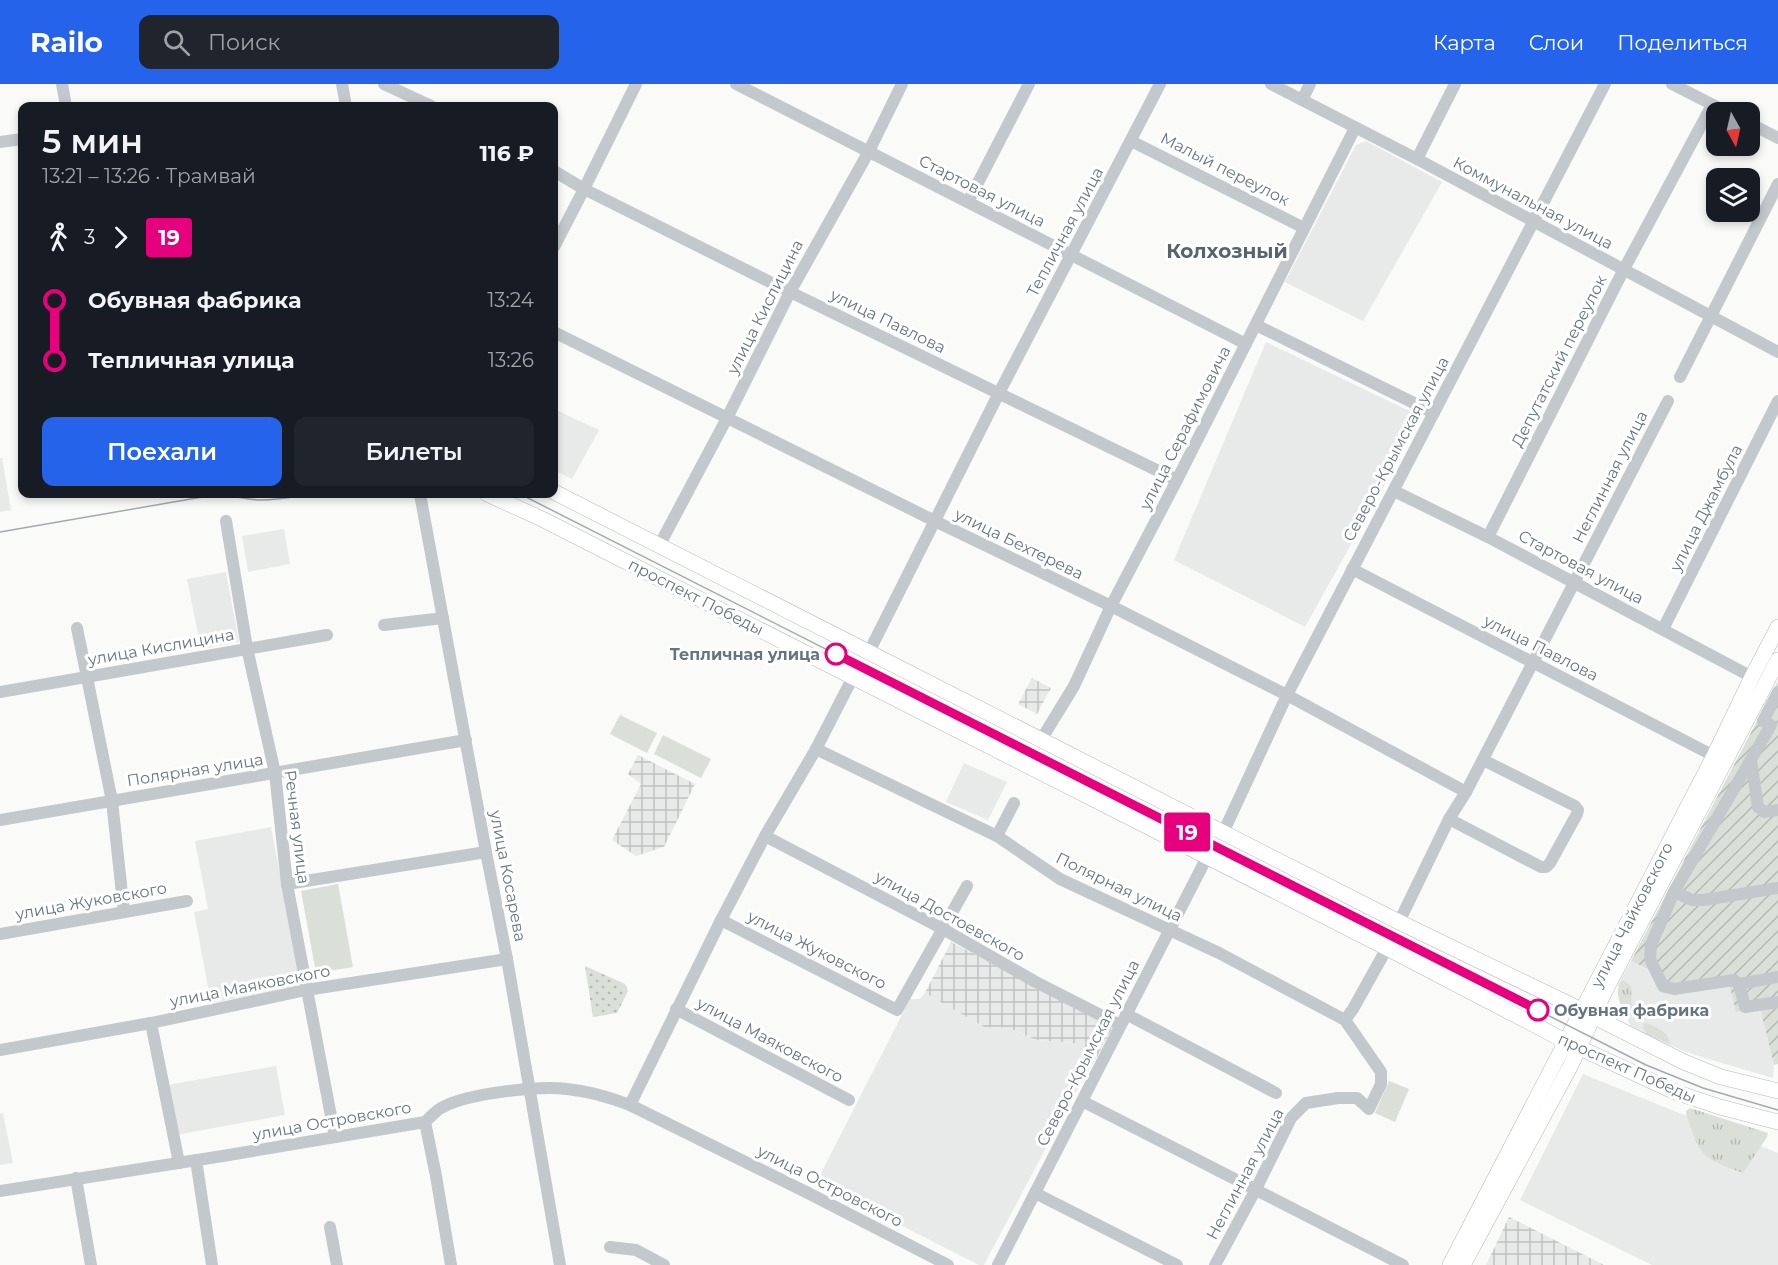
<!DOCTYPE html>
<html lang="ru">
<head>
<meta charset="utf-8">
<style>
  body { margin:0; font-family:Montserrat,sans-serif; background:#20242c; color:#f1f3f6; height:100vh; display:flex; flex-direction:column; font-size:22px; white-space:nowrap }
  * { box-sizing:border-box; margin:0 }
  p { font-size:20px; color:#9ea1a6 }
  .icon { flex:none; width:33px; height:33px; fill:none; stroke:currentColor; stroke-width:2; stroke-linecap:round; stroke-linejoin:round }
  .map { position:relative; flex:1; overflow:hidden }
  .sheet { position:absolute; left:18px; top:18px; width:540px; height:396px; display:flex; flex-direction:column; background:#171b24; border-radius:12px; box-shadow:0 3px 9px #0003 }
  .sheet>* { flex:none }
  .badge { padding:0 12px; border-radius:4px; font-size:21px; line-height:39px }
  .needle { width:39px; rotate:172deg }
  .fabs { position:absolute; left:1706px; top:18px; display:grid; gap:12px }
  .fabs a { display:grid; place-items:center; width:54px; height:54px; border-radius:12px; background:#171b24; box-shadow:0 3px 9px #0003; font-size:30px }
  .map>.badge { position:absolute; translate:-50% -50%; box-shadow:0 0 0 3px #fff }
  .legs { display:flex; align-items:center; gap:9px; height:66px; padding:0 24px; font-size:20px }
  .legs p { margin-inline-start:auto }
  .headline { display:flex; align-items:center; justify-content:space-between; height:102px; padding:0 24px }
  h1 { font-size:33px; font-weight:600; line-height:45px }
  .primary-button { display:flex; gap:12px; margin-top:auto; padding:12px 24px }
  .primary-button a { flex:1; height:69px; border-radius:12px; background:#2563eb; color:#fff; font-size:24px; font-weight:600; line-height:69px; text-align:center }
  .primary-button a+a { background:#20242c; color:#f1f3f6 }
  ul { padding:0 24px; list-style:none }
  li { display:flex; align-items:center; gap:21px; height:60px; font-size:22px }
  li i { display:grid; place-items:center; width:9px; height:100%; margin:0 8px; background:currentColor }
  li i::after { content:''; width:15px; height:15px; margin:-8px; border:4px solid; border-radius:50%; background:#171b24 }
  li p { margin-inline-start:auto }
  li:first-child i { background:linear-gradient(#0000 50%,currentColor 0) }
  li:last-child i { background:linear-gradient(currentColor 50%,#0000 0) }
  header { display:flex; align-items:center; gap:36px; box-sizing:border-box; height:84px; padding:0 30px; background:#2563eb; color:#fff }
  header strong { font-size:28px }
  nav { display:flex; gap:33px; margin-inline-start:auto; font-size:21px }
  .search { width:420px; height:54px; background:#20242c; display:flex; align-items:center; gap:15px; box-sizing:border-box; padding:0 21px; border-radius:12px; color:#9ea1a6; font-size:22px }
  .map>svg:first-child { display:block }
  .built { fill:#e8e9e9 }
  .industrial { fill:url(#industrial-grid) }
  .grass { fill:url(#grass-tufts) }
  .park { fill:url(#park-dots) }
  .garden { fill:url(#garden-furrows) }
  .pitch { fill:#dadfd7 }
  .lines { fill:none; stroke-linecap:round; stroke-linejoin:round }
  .major-casing { stroke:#b5babe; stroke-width:16 }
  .minor { stroke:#c3c8cc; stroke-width:12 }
  .major { stroke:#fff; stroke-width:15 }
  .tram { stroke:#a2aab0; stroke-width:1.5 }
  .line-1-casing { stroke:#fff; stroke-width:14 }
  .line-1 { stroke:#e6007e; stroke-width:9 }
  .stop-1-dot { fill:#fff; stroke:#e6007e; stroke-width:3 }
  .labels { text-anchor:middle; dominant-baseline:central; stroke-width:6; stroke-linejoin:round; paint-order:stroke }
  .street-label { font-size:16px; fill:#657683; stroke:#fff }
  .stop-label { font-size:16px; font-weight:bold; fill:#657683; stroke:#fff; text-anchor:end }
  .quarter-label { font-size:20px; font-weight:bold; fill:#57646e; stroke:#fff }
</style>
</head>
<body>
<header>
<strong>Railo</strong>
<div class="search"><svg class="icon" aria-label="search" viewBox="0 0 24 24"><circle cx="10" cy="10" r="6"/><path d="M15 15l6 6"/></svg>Поиск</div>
<nav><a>Карта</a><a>Слои</a><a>Поделиться</a></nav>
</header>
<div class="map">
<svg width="1778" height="1181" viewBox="0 0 1778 1181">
  <defs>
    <pattern id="industrial-grid" width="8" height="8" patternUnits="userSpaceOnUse" patternTransform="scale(1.5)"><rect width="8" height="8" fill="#e8e9e9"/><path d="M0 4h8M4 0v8" fill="none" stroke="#c0c1c2"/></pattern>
    <pattern id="grass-tufts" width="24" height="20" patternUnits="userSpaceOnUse" patternTransform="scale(1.5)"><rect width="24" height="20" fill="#dadfd7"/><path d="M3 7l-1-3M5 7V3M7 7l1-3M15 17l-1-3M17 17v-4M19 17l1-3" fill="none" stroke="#b4b9b4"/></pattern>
    <pattern id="park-dots" width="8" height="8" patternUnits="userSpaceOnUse" patternTransform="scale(1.5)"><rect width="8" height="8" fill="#dadfd7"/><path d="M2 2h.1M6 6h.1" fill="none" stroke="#b4b9b4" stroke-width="1.8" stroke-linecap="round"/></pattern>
    <pattern id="garden-furrows" width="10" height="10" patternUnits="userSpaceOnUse" patternTransform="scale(1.5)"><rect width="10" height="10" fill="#dadfd7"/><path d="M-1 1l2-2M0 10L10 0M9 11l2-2" fill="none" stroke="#b4b9b4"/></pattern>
  </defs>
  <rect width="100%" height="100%" fill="#fafaf8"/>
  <g class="built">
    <polygon points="1366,57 1442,98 1363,237 1285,198 1356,61"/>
    <polygon points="1266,258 1422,333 1305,543 1174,476"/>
    <polygon points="554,325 599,346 572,395 554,386"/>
    <polygon points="0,374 2,374 11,426 0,428"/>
    <polygon points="284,445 290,480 248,488 242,452"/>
    <polygon points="226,488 239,558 201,565 187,495"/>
    <polygon points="964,679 1007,698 988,736 946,718"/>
    <polygon points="271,743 301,902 211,919 194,828 208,825 195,757"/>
    <polygon points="1631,877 1652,887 1729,899 1760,923 1774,981 1773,994 1695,971 1664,959 1631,943 1622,924 1618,900"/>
    <polygon points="925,909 984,943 1009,944 1036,956 1074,959 1097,973 1069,1020 984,1181 979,1181 847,1114 848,1112 842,1108 843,1105 819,1093 910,915 920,915"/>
    <polygon points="276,982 285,1031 176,1051 167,1001"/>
    <polygon points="1583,990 1778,1069 1778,1181 1652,1181 1520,1116"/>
    <polygon points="3,1029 13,1079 0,1081 0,1030"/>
  </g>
  <g class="industrial">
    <polygon points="1032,594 1051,604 1037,630 1018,620"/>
    <polygon points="638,671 695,700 664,763 636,772 612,756 641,700 628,690"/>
    <polygon points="951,858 1114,941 1097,973 1074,959 1036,956 1009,944 984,943 925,909"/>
    <polygon points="1509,1133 1604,1181 1486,1181"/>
  </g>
  <g class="grass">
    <path d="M1623,896L1631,902L1632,932L1628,933C1621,922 1612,907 1623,896Z"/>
    <path d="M1646,939C1658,944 1668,947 1670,960L1646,950L1643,943L1644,940Z"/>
    <path d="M1690,1024L1768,1049L1767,1053L1743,1089C1700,1073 1701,1073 1686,1030V1027Z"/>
  </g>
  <polygon class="park" points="585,882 625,900 628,907 617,929 593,933"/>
  <polygon class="garden" points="1778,597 1778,980 1774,981 1760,924 1736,928 1729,899 1703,905 1665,910 1660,907 1652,887 1631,877"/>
  <g class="pitch">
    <polygon points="620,631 657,649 647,669 610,650"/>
    <polygon points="663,651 711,675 701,694 654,670"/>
    <polygon points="338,800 353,883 316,889 301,807"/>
    <polygon points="1389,997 1409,1005 1395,1038 1375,1029"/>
  </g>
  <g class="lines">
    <defs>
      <g id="major">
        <polyline points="554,408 1399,838 1569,920 1684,978 1721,993 1778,1007"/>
        <polyline points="487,410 542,435 841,587 1387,864 1567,958 1675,1008 1720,1023 1778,1038"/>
        <polyline points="1450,1181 1714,672 1752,593 1778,543"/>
        <polyline points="1463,1181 1571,981 1604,909 1778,576"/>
      </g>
    </defs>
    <use href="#major" class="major-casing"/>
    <g class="minor">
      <polyline points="62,0 66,22"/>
      <polyline points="342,0 346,22"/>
      <polyline points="384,0 431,22"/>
      <polyline points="736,0 1246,260"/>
      <polyline points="1271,0 1417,75 1778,268"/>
      <polyline points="1672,0 1727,28"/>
      <polyline points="1302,16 1310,0"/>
      <polyline points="1749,39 1778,54"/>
      <polyline points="1131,57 1304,144"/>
      <polyline points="0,58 22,55"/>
      <polyline points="1417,75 1455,0"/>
      <polyline points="554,87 584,105 790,208 1177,396"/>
      <polyline points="968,118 1029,0"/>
      <polyline points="554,163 584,105 636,0"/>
      <polyline points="1256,241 1434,329"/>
      <polyline points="554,248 935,437 1111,522 1287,611 1466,708"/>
      <polyline points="1680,293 1778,100"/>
      <polyline points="1394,407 1488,453 1752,593"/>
      <polyline points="420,410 486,768 507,875 560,1181"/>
      <polyline points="226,437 247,564 275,689 287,800 335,1053"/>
      <polyline points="1488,453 1623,187 1712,21"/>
      <polyline points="659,462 727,334 790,208 868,69 902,0"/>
      <polyline points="1352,485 1714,672"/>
      <polyline points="384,541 443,534"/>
      <polyline points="77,544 112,717 124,828"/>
      <polyline points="1663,545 1778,317"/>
      <polyline points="869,568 999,309 1160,0"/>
      <polyline points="0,608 327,551"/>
      <polyline points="1041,656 1074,602 1111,522 1177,396 1355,44"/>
      <polyline points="816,665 997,752 1060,795 1219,869 1345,936"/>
      <polyline points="1751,676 1758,723 1764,728 1778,726"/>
      <polyline points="1449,735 1541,783 1546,783 1550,779 1577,730 1578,726 1575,722 1483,676"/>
      <polyline points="0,736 466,656"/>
      <polyline points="1223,749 1287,611 1605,0"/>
      <polyline points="765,752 943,845 1034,897 1120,941"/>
      <polyline points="997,752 1014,719"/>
      <polyline points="287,800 486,768"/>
      <polyline points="1674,808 1692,816 1704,816 1778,804"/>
      <polyline points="721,836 897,926 967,802"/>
      <polyline points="1399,838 1449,735 1466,708 1668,317"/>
      <polyline points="0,850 187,817"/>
      <polyline points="1739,900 1734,896 1674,905 1663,902 1650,875 1651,861 1674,808 1771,641 1763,637 1778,608"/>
      <polyline points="1739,900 1745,923 1778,918"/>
      <polyline points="1739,900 1778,893"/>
      <polyline points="676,925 849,1016"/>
      <polyline points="1126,930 1276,1009"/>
      <polyline points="151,939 179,1079"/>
      <polyline points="0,966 151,939 306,906 507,875"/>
      <polyline points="1082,1017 1403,1181"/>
      <polyline points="630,1021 721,836 765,752 816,665 853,593"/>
      <polyline points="425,1038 436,1092 451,1181"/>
      <polyline points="196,1076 212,1181"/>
      <polyline points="76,1094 91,1181"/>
      <path d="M0,1107L229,1071L425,1038C431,1033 436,1026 443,1023C466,1010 540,1001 567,1005C589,1007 609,1013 630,1021L808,1109L948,1181"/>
      <polyline points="1035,1109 1177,1181"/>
      <polyline points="330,1143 337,1181"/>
      <polyline points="610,1163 636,1166 664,1181"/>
      <polyline points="998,1181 1207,773"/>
      <polyline points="1215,1181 1256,1105 1291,1034 1306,1019 1338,1014 1357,1014 1369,1025 1381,1000 1381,988 1345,936 1353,925 1387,864"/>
    </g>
    <use href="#major" class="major"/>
    <g class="tram">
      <polyline points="520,410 1646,981 1703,1004 1778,1026"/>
      <path d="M0,448L214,411C229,411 242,414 257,416C275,417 293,413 310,410"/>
    </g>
  </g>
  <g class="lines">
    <defs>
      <polyline id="line-1" points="836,570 1538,926"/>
    </defs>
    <use href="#line-1" class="line-1-casing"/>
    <use href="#line-1" class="line-1"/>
  </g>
  <g class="stop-1-dot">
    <circle cx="836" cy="570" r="10"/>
    <circle cx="1538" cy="926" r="10"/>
  </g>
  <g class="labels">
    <g class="street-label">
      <text transform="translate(1225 85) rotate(27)">Малый переулок</text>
      <text transform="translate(982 107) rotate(27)">Стартовая улица</text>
      <text transform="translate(1533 119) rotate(28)">Коммунальная улица</text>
      <text transform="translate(1065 148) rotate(-62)">Тепличная улица</text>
      <text transform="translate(765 223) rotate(-63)">улица Кислицина</text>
      <text transform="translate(888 237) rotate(26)">улица Павлова</text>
      <text transform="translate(1559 277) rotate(-63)">Депутатский переулок</text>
      <text transform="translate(1185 344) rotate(-63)">улица Серафимовича</text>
      <text transform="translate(1396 365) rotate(-62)">Северо-Крымская улица</text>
      <text transform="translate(1610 393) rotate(-63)">Неглинная улица</text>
      <text transform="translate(1706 424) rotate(-63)">улица Джамбула</text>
      <text transform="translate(1019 460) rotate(26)">улица Бехтерева</text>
      <text transform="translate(1581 483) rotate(28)">Стартовая улица</text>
      <text transform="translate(696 513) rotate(27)">проспект Победы</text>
      <text transform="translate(161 563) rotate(-10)">улица Кислицина</text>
      <text transform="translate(1541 564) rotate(27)">улица Павлова</text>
      <text transform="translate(195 686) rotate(-9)">Полярная улица</text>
      <text transform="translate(297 743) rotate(83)">Речная улица</text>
      <text transform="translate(508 792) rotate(79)">улица Косарева</text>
      <text transform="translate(1119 803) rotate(26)">Полярная улица</text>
      <text transform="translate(91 817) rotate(-10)">улица Жуковского</text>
      <text transform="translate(1632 831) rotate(-63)">улица Чайковского</text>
      <text transform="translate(950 832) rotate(29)">улица Достоевского</text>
      <text transform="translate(817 866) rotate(27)">улица Жуковского</text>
      <text transform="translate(250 902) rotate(-11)">улица Маяковского</text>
      <text transform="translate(770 956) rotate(28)">улица Маяковского</text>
      <text transform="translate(1088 969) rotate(-63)">Северо-Крымская улица</text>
      <text transform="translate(1627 984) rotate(24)">проспект Победы</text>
      <text transform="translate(332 1037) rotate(-10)">улица Островского</text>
      <text transform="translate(1245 1090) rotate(-62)">Неглинная улица</text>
      <text transform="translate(830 1102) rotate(27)">улица Островского</text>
    </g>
    <g class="stop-label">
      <text x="820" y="570">Тепличная улица</text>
      <text x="1554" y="926" text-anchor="start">Обувная фабрика</text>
    </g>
    <g class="quarter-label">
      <text x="1227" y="167">Колхозный</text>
    </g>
  </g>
</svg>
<div class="fabs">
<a><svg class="needle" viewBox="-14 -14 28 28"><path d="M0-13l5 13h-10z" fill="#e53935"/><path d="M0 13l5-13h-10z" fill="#9ea1a6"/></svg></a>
<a><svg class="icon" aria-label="layers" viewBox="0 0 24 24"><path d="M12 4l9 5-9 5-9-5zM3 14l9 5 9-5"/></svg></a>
</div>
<b class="badge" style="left:1187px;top:748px;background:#e6007e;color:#fff">19</b>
<section class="sheet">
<div class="headline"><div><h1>5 мин</h1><p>13:21 – 13:26 · Трамвай</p></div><b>116 ₽</b></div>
<div class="legs"><svg class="icon" aria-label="walk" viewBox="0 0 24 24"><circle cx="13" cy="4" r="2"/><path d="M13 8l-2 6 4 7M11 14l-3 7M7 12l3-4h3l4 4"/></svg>3<svg class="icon" aria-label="forward" viewBox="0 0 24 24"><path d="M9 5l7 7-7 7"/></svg><b class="badge" style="background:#e6007e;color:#fff">19</b></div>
<ul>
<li><i style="color:#e6007e"></i><b>Обувная фабрика</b><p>13:24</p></li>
<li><i style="color:#e6007e"></i><b>Тепличная улица</b><p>13:26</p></li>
</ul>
<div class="primary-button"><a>Поехали</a><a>Билеты</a></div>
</section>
</div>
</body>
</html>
